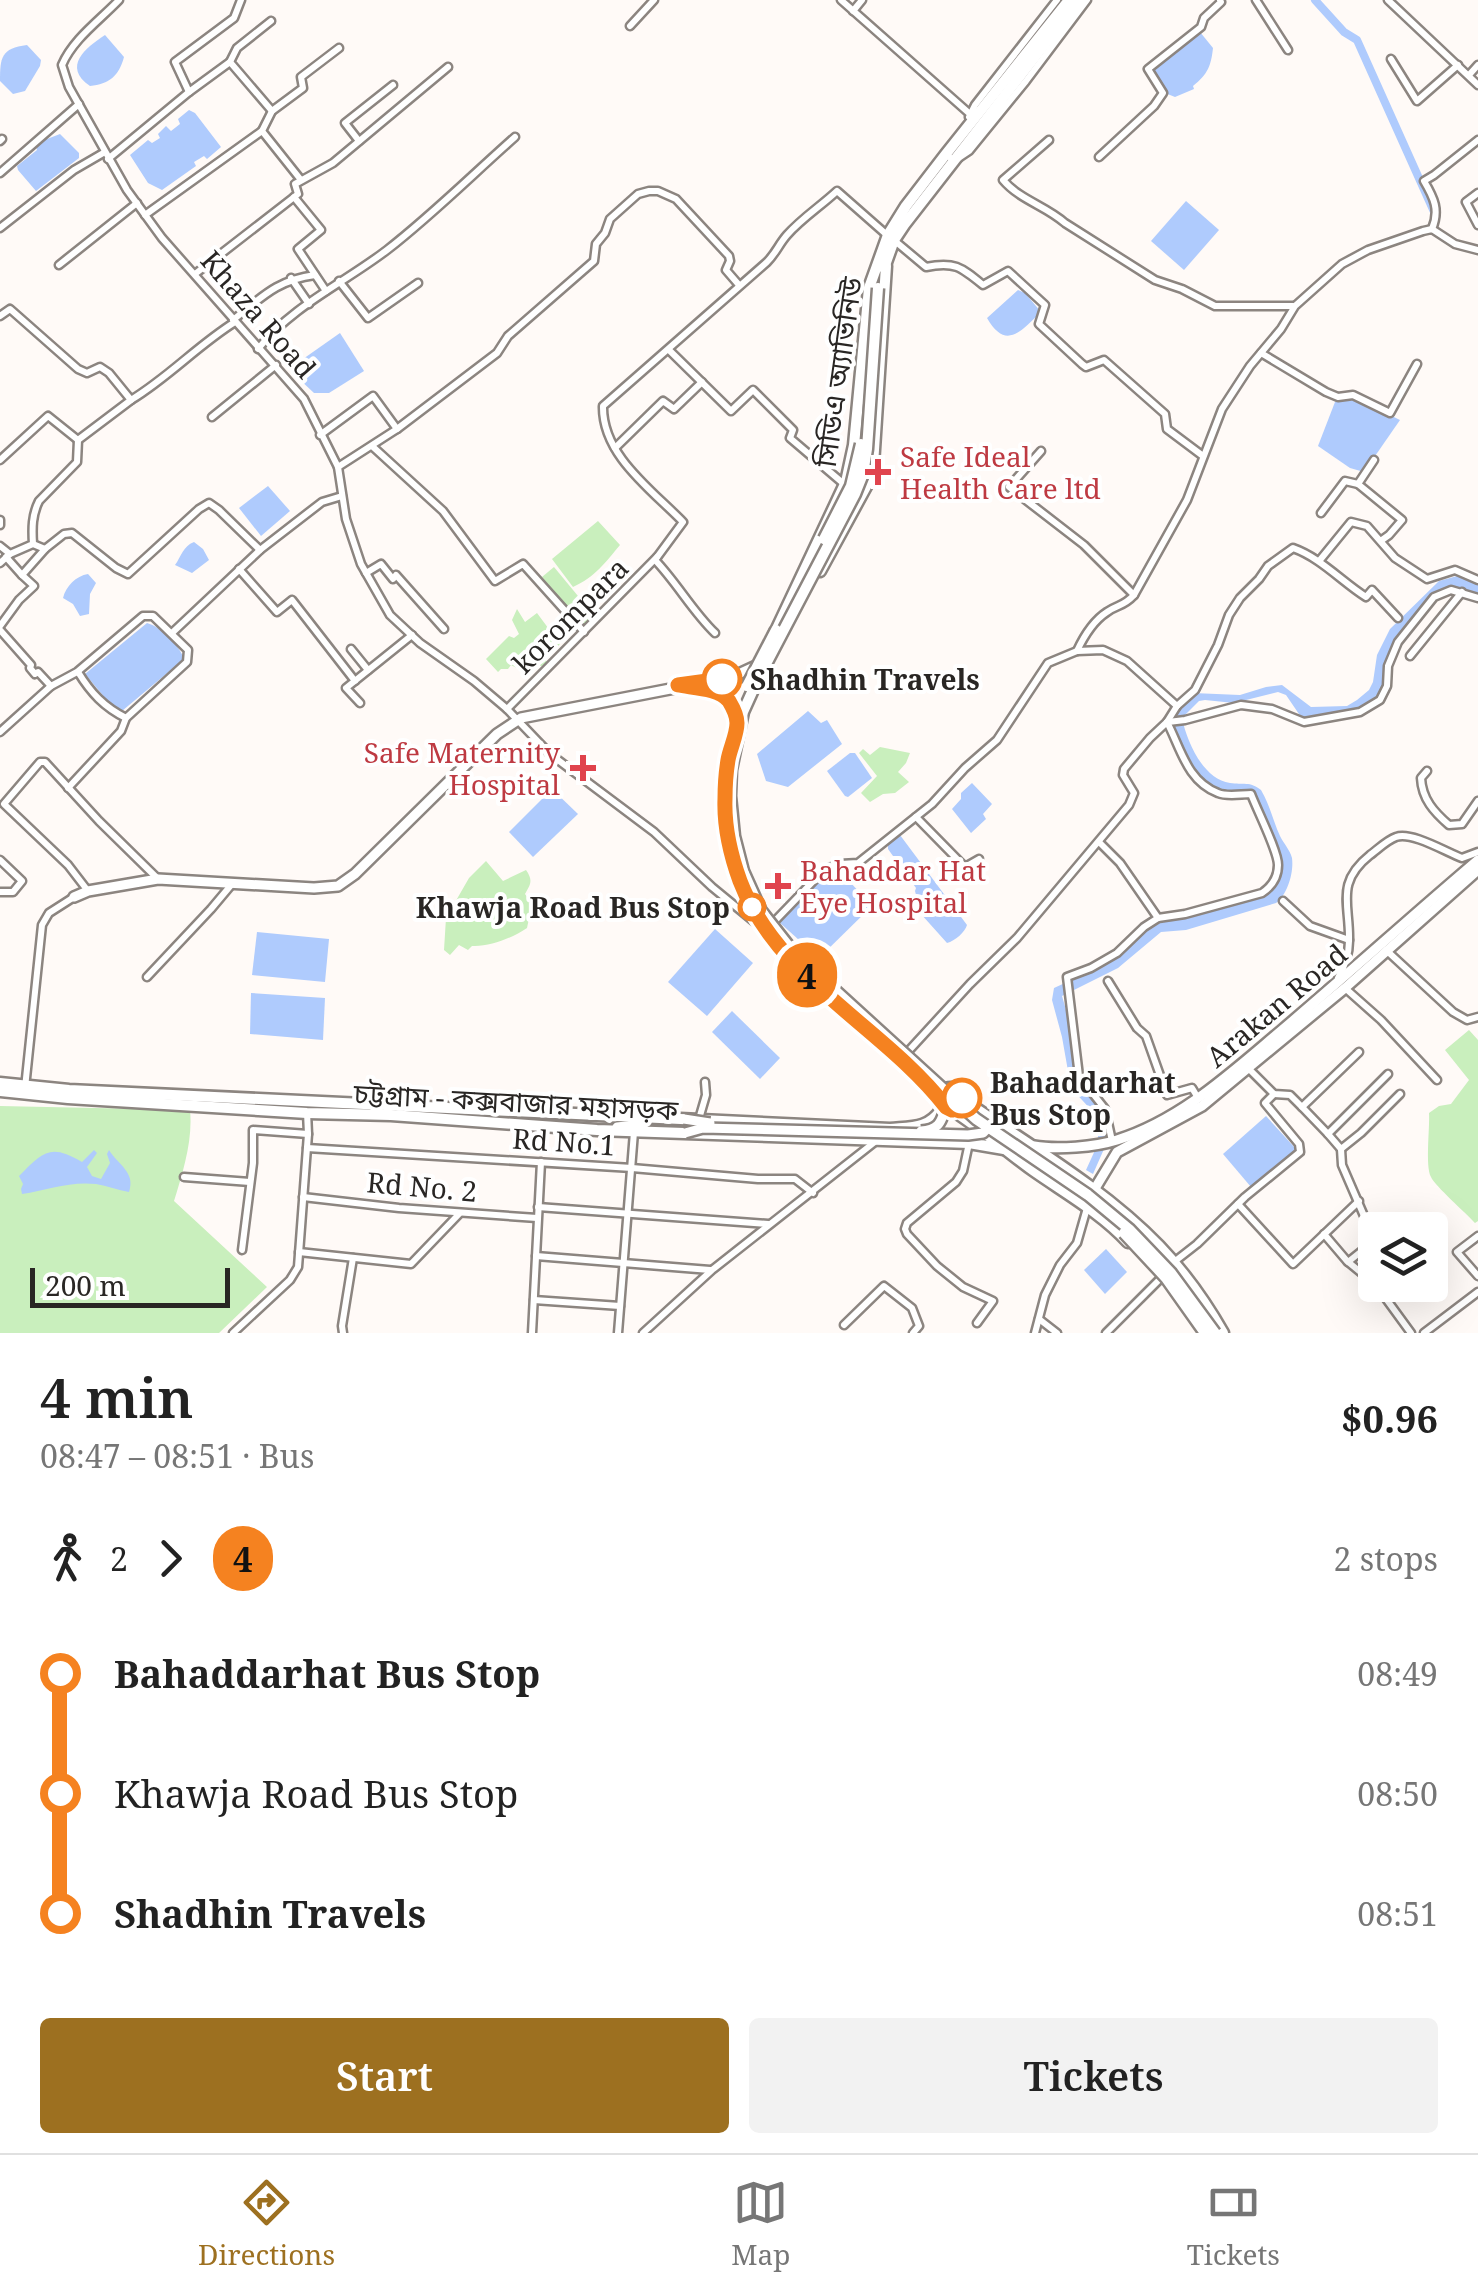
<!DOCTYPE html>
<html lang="en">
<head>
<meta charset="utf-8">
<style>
  body { margin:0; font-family:"Noto Serif","Noto Sans Bengali",serif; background:#f2f2f2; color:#222; height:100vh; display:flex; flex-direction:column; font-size:38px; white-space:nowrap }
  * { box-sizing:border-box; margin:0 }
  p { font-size:32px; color:#767676 }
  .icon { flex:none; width:55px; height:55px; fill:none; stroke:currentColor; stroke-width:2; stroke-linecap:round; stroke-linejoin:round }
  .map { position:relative; height:1333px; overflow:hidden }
  .side { display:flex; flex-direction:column; background:#fff; flex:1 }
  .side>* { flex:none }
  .badge { padding:0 20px; border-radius:32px; font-size:35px; line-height:65px }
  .fabs { position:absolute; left:1358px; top:1212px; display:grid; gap:20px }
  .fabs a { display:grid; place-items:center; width:90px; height:90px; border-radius:10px; background:#fff; box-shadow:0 10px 40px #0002; font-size:50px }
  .scale { position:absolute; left:30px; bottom:25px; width:200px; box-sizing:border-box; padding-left:10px; border:5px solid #292624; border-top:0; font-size:28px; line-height:35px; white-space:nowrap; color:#292624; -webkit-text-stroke:8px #fff; paint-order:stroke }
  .map>.badge { position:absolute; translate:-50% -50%; box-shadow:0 0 0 5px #fff }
  .legs { display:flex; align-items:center; gap:15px; height:110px; padding:0 40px; font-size:32px }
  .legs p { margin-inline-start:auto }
  .summary { display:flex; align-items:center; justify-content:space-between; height:170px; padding:0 40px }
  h1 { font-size:55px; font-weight:600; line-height:75px }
  .cta { display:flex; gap:20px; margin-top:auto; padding:20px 40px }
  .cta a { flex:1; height:115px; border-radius:10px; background:#9d7020; color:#fff; font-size:40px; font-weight:600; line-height:115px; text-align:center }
  .cta a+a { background:#f2f2f2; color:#222 }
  ul { padding:0 40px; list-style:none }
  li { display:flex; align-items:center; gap:35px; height:120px; font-size:38px }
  li i { display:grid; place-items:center; width:15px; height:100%; margin:0 12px; background:currentColor }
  li i::after { content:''; width:25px; height:25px; margin:-12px; border:8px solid; border-radius:50%; background:#fff }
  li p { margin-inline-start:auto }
  li:first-child i { background:linear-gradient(#0000 50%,currentColor 0) }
  li:last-child i { background:linear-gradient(currentColor 50%,#0000 0) }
  .menu { display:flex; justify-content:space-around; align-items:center; height:140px; border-top:2px solid #e0e0e0; background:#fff; font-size:28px; color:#767676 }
  .menu a { display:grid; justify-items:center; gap:5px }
  .menu .current { color:#9d7020 }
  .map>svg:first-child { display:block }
  .green { fill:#c9efbd }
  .water { fill:#afcbfd }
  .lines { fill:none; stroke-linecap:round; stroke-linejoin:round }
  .canal { stroke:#afcbfd; stroke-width:8 }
  .minor-casing { stroke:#8c8580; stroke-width:11 }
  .major-casing { stroke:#8c8580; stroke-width:14 }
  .highway-casing { stroke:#8c8580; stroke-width:15 }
  .minor { stroke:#fff; stroke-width:6 }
  .major { stroke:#fff; stroke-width:9 }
  .highway { stroke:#fff; stroke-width:10 }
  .major-bridge-casing { stroke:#8c8580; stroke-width:14; stroke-linecap:butt }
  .highway-bridge-casing { stroke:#8c8580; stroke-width:15; stroke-linecap:butt }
  .major-bridge { stroke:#fff; stroke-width:9 }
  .highway-bridge { stroke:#fff; stroke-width:10 }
  .line-1-casing { stroke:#fff; stroke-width:22 }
  .line-1 { stroke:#f58220; stroke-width:15 }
  .health-dot { fill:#e0444e; stroke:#fff; stroke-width:4 }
  .stop-1-dot { fill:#fff; stroke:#f58220; stroke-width:5 }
  .labels { text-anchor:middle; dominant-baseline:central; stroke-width:8; stroke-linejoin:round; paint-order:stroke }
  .street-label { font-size:28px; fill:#292624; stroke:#fff }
  .health-label { font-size:28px; fill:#be3a42; stroke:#fff; text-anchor:start }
  .stop-label { font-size:28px; font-weight:bold; fill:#292624; stroke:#fff; text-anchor:start }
</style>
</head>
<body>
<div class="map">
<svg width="1478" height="1333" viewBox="0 0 1478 1333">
  <rect width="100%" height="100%" fill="#fffaf7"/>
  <g class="green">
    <path d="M598,521L620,545C605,563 595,577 573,587L552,559Z"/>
    <polygon points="554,567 597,619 585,629 542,577"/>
    <polygon points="517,609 525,622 537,613 560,644 545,659 547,662 542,666 537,666 530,675 511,665 508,669 501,669 498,672 486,659 509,636 514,638 519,634 512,620"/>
    <polygon points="880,747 910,753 906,763 898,772 909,782 895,793 883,794 870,802 861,793 877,776 859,753 863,749 870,755"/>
    <path d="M486,861L503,881L526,870C533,880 531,884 525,894L532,904L527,928C512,938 490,947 472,946L468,950L459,945L450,955L444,950L446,918L469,878Z"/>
    <path d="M1469,1030L1478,1040V1221L1475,1223C1466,1213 1435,1186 1431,1177C1425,1166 1430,1128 1429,1113L1439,1106L1451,1104L1469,1080L1445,1050Z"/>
    <path d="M0,1106L190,1110C193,1140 183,1172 174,1201L267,1287L219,1333H0Z"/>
  </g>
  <g class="water">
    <path d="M1200,32L1213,48C1211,66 1208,74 1193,86L1194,89L1175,97L1165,93L1151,70Z"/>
    <path d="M105,35L124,57C119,76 109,84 90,86C62,67 85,48 105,35Z"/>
    <path d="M27,45L41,60L40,66L25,91L13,94L0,81C0,58 1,48 27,45Z"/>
    <polygon points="189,110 195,113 221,147 207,159 204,156 194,162 196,166 162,190 148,183 130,155 148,140 152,143 160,138 158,134 166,126 171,131 180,124 178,119"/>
    <polygon points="60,134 79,153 79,158 36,191 18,170 17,166 37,150 36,147 45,138 47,139"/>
    <polygon points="1186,201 1219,230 1184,270 1151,241"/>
    <path d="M1018,290L1025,293L1041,312C1021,331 1006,351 987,318Z"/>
    <polygon points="340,333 364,371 329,393 314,393 296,376 297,366 303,359"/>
    <polygon points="1355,398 1400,420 1364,472 1350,468 1318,446 1335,402"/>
    <polygon points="268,486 290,511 261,536 239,508"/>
    <path d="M194,542L203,549L209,560L192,573L175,565C181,557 183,546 194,542Z"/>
    <path d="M88,574L96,583L90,594L89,614L80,616L73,604L63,598C66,586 76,576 88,574Z"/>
    <path d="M1457,576L1478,583V594L1456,587L1431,599L1408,624L1387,657L1382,693C1365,715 1327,717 1301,717L1286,695L1278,692L1234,703L1205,700L1199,701L1182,718C1187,742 1203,779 1230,783C1243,785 1250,781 1261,790C1270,805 1273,821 1280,836C1284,844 1290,850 1292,858C1294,873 1287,895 1276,903L1186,930L1161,932L1118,968L1062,996L1071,1027L1075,1069L1079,1079L1102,1107L1108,1133L1104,1149L1093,1174L1086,1170L1096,1148L1099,1131L1098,1121L1094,1113L1071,1088L1062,1037L1052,1000L1054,988L1091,971L1119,955L1153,923L1261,898L1272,891L1280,865L1253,795C1242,794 1230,794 1220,791C1190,783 1178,746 1173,719L1182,703L1193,693L1240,695L1266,687L1282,685L1311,707L1347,706L1357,700L1369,690L1373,682L1377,655L1390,629L1439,581Z"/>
    <path d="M147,623C161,627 179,645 184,659L122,711L110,704L85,674Z"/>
    <polygon points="808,711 821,723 827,720 842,744 788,787 766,781 757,754"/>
    <polygon points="850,753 855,753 872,778 848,797 845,796 827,771"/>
    <polygon points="972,783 992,804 983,814 986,819 971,833 952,809 961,799 961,793"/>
    <polygon points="552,789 578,814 533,857 509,832"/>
    <path d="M900,835L967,925C965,932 955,941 947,943L921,914L915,891L916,888L888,849V844Z"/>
    <polygon points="829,870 839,870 872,906 819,958 779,922"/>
    <polygon points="715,929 753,963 707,1016 668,982"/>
    <polygon points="257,932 329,939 325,982 252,975"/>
    <polygon points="251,993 325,998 323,1040 250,1034"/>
    <polygon points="732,1011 780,1058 760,1079 712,1032"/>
    <polygon points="1266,1116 1296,1149 1251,1187 1223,1154"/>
    <path d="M94,1150L97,1153L87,1167L92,1176L101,1179L110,1163L107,1154L109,1150C118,1165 136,1172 129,1192C118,1190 107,1186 96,1184C70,1181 47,1190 22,1194L21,1189L23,1184L19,1176C43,1152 50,1143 82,1162Z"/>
    <polygon points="1106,1249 1127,1272 1105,1294 1084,1270"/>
  </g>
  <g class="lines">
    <polyline class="canal" points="1315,0 1344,32 1357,40 1435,214"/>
    <defs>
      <g id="minor">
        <path d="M119,0C100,20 73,39 62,65L69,87L127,190L162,238L304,399L338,467L346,519L361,564L390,615L420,643L474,681L507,709L550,754L654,832L712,887L757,924"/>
        <polyline points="841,0 970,114"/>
        <polyline points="1256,0 1288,50"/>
        <polyline points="1388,0 1478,85"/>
        <polyline points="853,11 862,0"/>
        <polyline points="271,21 237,48 230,62 272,111"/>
        <polyline points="630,26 654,0"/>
        <polyline points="1391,59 1417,101 1458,65"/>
        <polyline points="230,62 189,92 175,62 234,18 241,0"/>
        <polyline points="1469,75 1478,65"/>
        <polyline points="969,117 975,105 1057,0"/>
        <path d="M1049,140L1003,180C1020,200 1046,206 1065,223L1155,280L1182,289L1215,306H1293"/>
        <polyline points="0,141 2,139"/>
        <polyline points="359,141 345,123 393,85"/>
        <polyline points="946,154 954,161 969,151 1026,81 1087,0"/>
        <polyline points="1099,157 1154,106 1163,93 1148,69 1201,27 1204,18 1221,2 1220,0"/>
        <polyline points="108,159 189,92"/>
        <polyline points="0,173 79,104"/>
        <polyline points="301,180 262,131 272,111 303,88 301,77 339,48"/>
        <polyline points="1478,193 1466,202 1478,225"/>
        <polyline points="294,197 321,230 298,249 326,291"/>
        <polyline points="145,215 262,131"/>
        <polyline points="0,228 74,170 105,152"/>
        <path d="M1432,229C1440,210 1434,198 1424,181L1434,175L1478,140"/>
        <path d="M895,241L926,267C954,261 961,267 983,285L1008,271L1045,305L1039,324L1082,364L1086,367L1104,360L1165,414L1167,429L1203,456"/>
        <polyline points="59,265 137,203"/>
        <polyline points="195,274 298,194 295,184 333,163 448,67"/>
        <polyline points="291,278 309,304"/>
        <polyline points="339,281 368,318 418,283"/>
        <path d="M0,316L10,309L78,369L87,373L100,367L109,373L131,400C169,377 198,345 235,322"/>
        <path d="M233,320C262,297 277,280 315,275"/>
        <path d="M258,349C292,306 344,283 387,250C431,216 472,175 515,137"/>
        <polyline points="669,350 731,411 753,390 793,430 790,438 844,484"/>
        <polyline points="1261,353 1326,392 1338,397 1353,395 1390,413 1417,364"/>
        <polyline points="212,417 276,365"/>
        <polyline points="320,435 373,396 397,429"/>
        <polyline points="372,446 443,511 495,581 523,564 584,632"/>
        <polyline points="615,448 663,401 674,409 702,382"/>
        <polyline points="1041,451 1009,487 1084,545 1134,595"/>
        <polyline points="0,460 48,416 78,440"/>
        <polyline points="338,467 397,429 497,353 508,336 594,261 596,244 605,233 610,219 638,194 649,191 658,191 676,199 729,256 730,261 726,270 739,285"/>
        <polyline points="1358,484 1374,460"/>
        <polyline points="1321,513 1345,481 1358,484 1402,520 1389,535 1382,540"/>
        <polyline points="0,520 0,525"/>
        <polyline points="33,544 45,549 64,534 72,533 116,568 128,574 199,509 209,503 219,510 260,550"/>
        <polyline points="0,546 10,554"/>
        <polyline points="6,557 22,575 45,549"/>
        <polyline points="1320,560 1351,522 1367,526 1395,558 1427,579 1455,570 1478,580"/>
        <path d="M0,563L10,554L33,544C32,528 32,515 39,501L77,462L78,440L131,400"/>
        <polyline points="239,569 277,612 292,600 355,681"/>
        <polyline points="366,573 381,564 393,579 396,575 444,629"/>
        <polyline points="0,626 19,600 34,586 22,575"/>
        <polyline points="0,630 31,665 30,668 35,674 38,672 51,686"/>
        <polyline points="172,633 260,550 322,502 342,496"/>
        <path d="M715,633C693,612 677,583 655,560L683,522C652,490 602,455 603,406L767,262C776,253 779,244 787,235C802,218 821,206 837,191L887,235"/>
        <polyline points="351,649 368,670"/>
        <path d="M1077,651C1084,636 1093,621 1107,612C1118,604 1123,607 1134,595L1187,500L1222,409L1250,366L1281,329L1295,306L1342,264L1368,250L1423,231L1432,229L1455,244L1478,250"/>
        <polyline points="1410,656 1462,592"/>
        <path d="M78,672C91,693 104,707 126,718"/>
        <polyline points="360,703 346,688 412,635"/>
        <polyline points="507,709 657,557"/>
        <polyline points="1168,722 1185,720 1241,705 1272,709 1304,722 1360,712 1380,700 1387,686 1388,666 1398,642 1434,597 1451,590 1478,598"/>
        <polyline points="0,732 51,686 77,672 143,616 153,616 188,650 187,662 126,718 121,731 68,788"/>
        <path d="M1427,771L1421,778C1422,799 1434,812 1449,825L1462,824L1478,801"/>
        <polyline points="916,817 965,867 979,859"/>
        <polyline points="1099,842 1120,863 1158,918"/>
        <polyline points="0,860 22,881 13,892 0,892"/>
        <polyline points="88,891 68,865 4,804 40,762 45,762 99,821 157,878"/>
        <polyline points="1283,901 1310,926 1349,940"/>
        <polyline points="771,925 824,870 840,864 858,863 932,804 965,768 997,740 1048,663 1077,651 1103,650 1127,661 1177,706"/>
        <polyline points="1386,950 1453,1012 1467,1020 1478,1017"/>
        <polyline points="147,977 211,909 232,884"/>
        <path d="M1338,978C1345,966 1349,955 1349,941C1350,904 1335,883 1370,855C1377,850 1387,840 1396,837C1411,831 1446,852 1462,858L1478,852"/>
        <polyline points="1108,981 1137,1028 1146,1036 1167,1095 1192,1088 1198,1098"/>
        <polyline points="1345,988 1381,1020 1437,1080"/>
        <path d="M903,1057L970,984L1017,938L1129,805L1134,793L1123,775L1124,769L1150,738L1167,722L1177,706L1195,690L1218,645L1229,615L1240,598L1259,579L1268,566L1293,548C1321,558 1341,581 1366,597L1372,590L1398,618"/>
        <polyline points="1248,1068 1274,1094 1290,1095 1302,1107 1359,1052"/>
        <polyline points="25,1088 42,925 49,913 74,897"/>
        <polyline points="1302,1107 1328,1134 1388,1074"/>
        <polyline points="699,1119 706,1095 705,1082"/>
        <polyline points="1328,1134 1341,1149 1361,1133 1400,1094"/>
        <path d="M1112,1141L1105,1109L1079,1076L1067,977L1091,968L1117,953L1144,927L1158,918L1185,914L1262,893C1271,887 1278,878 1278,865C1278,851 1257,810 1251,794C1241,794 1227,797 1218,793C1187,781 1181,749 1167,722"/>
        <polyline points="969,1143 963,1171 956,1182 907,1223 905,1229 907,1234 937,1266 963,1287 993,1301 977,1323"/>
        <polyline points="307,1148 632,1168 758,1179 795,1179 813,1193"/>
        <polyline points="1341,1149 1342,1165 1374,1239 1373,1242 1348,1262"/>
        <polyline points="184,1177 250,1182"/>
        <polyline points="303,1197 399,1208 537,1218"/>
        <polyline points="1238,1204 1293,1264 1359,1201"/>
        <polyline points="538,1207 768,1224"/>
        <polyline points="1324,1234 1347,1261 1375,1284"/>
        <polyline points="1478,1236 1457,1252 1478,1276"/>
        <polyline points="242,1250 253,1163 253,1130 308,1134"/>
        <polyline points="299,1252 411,1264 459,1214"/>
        <polyline points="536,1256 710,1270"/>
        <polyline points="1174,1262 1197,1244 1245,1197 1300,1152 1299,1144 1265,1103 1274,1094"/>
        <polyline points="1376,1285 1411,1333"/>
        <polyline points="534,1300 620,1306"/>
        <polyline points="1039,1319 1057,1333"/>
        <polyline points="844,1325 884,1286 912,1308 919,1326 913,1333"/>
        <polyline points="233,1333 290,1280 298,1267 308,1134 307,1112"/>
        <polyline points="343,1333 342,1326 353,1258"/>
        <polyline points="532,1333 541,1162"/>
        <polyline points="618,1333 634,1132"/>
        <polyline points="643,1333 712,1270 876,1141"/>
        <polyline points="1035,1333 1045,1295 1060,1265 1077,1243 1087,1208"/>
        <polyline points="1106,1333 1161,1278"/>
        <polyline points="1424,1333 1478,1292"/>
      </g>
      <g id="major">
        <polyline points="691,688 708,690 727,698 737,722"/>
        <polyline points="74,897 88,891 158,879 314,888 338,886 355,874 497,734 521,718 732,677 760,664"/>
        <polyline points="617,1127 644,1124"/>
        <path d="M1034,1146C1057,1150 1095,1147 1117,1140C1181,1120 1232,1072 1282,1030C1348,974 1412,916 1478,860"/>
        <polyline points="1091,1195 1117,1152 1202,1106 1345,988 1478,870"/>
      </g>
      <g id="highway">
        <polyline points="884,268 894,240 904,225 1079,0"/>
        <polyline points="820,571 869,481 873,465 886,266"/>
        <polyline points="774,635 846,482 854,445 869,288 888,235 906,206 946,154 1069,0"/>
        <path d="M0,1083L69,1090L890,1129C912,1127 928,1129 941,1110C939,1091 918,1077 904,1063C859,1019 803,982 765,930C726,876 718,803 733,739"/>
        <circle cx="951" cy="1099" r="11"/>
        <polyline points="0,1091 68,1098 307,1113 391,1115 597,1130 969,1143 1004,1149"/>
        <path d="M962,1099C1028,1145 1103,1188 1159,1246C1183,1271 1206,1303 1223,1333"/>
        <path d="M952,1110C981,1128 1006,1151 1034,1171C1067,1194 1101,1213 1128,1242"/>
      </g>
    </defs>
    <use href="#minor" class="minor-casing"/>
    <use href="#major" class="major-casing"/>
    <use href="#highway" class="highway-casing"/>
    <use href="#minor" class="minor"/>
    <use href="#major" class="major"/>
    <use href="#highway" class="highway"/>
    <defs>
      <g id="major-bridge">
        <polyline points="684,1119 710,1123"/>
        <path d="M921,1131C948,1129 939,1112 952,1097"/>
        <polyline points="685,1133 703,1128 968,1135 983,1133 988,1128"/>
      </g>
      <g id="highway-bridge">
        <polyline points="878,288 867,449 863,474 855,494 757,681 743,712 731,770 730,796 734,836 743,871 761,911 794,953 976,1119 1088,1195 1129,1229 1171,1273 1215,1333"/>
        <polyline points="824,539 851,486 861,444"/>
        <polyline points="747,686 776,630"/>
        <polyline points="1124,1233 1166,1278 1205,1333"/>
      </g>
    </defs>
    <use href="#major-bridge" class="major-bridge-casing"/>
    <use href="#highway-bridge" class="highway-bridge-casing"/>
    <use href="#major-bridge" class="major-bridge"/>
    <use href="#highway-bridge" class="highway-bridge"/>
  </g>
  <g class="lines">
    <defs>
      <path id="line-1" d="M722,679L678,685C694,688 719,688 729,701C732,706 737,716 737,723C737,735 730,748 728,760C726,772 725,786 725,799C724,826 731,856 740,881C778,980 884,1027 946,1107L952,1110L958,1107L962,1098"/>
    </defs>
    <use href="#line-1" class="line-1-casing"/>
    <use href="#line-1" class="line-1"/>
  </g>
  <g class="health-dot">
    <path d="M873 457h10v10h10v10h-10v10h-10v-10h-10v-10h10z"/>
    <path d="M578 753h10v10h10v10h-10v10h-10v-10h-10v-10h10z"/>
    <path d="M773 871h10v10h10v10h-10v10h-10v-10h-10v-10h10z"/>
  </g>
  <g class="stop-1-dot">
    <circle cx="722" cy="679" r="18"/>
    <circle cx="752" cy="907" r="12"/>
    <circle cx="962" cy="1098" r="18"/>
  </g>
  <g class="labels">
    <g class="street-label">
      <text transform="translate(259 314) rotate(49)">Khaza Road</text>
      <text transform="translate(838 372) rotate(-82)">সিডিএ অ্যাভিনিউ</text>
      <text transform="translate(570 615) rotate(-45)">korompara</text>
      <text transform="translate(1276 1005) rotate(-40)">Arakan Road</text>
      <text transform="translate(516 1101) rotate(3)">চট্টগ্রাম - কক্সবাজার মহাসড়ক</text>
      <text transform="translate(564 1141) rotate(4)">Rd No.1</text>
      <text transform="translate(422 1186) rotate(5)">Rd No. 2</text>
    </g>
    <g class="health-label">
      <text x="900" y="456">Safe Ideal<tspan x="900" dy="32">Health Care ltd</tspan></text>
      <text x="560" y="752" text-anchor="end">Safe Maternity<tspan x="560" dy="32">Hospital</tspan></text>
      <text x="800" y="870">Bahaddar Hat<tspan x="800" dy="32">Eye Hospital</tspan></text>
    </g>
    <g class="stop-label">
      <text x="750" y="679">Shadhin Travels</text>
      <text x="730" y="907" text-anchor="end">Khawja Road Bus Stop</text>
      <text x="990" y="1082">Bahaddarhat<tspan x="990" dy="32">Bus Stop</tspan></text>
    </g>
  </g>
</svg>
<div class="fabs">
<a><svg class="icon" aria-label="layers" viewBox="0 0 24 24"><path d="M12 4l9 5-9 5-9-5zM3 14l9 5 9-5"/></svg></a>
</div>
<div class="scale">200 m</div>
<b class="badge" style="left:807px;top:975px;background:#f58220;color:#111">4</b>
</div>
<section class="side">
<div class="summary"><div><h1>4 min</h1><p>08:47 – 08:51 · Bus</p></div><b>$0.96</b></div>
<div class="legs"><svg class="icon" aria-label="walk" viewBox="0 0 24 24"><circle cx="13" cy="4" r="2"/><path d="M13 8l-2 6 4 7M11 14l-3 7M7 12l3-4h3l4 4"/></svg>2<svg class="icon" aria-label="forward" viewBox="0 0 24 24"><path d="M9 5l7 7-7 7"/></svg><b class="badge" style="background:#f58220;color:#111">4</b><p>2 stops</p></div>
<ul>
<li><i style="color:#f58220"></i><b>Bahaddarhat Bus Stop</b><p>08:49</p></li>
<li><i style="color:#f58220"></i><span>Khawja Road Bus Stop</span><p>08:50</p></li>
<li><i style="color:#f58220"></i><b>Shadhin Travels</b><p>08:51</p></li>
</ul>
<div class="cta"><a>Start</a><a>Tickets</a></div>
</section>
<nav class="menu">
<a class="current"><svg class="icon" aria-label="directions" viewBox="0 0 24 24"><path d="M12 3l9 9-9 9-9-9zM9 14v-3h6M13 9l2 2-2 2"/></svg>Directions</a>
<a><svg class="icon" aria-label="map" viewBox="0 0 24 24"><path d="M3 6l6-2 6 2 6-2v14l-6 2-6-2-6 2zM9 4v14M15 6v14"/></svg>Map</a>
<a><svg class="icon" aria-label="tickets" viewBox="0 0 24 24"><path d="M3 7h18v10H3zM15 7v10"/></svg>Tickets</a>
</nav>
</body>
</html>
